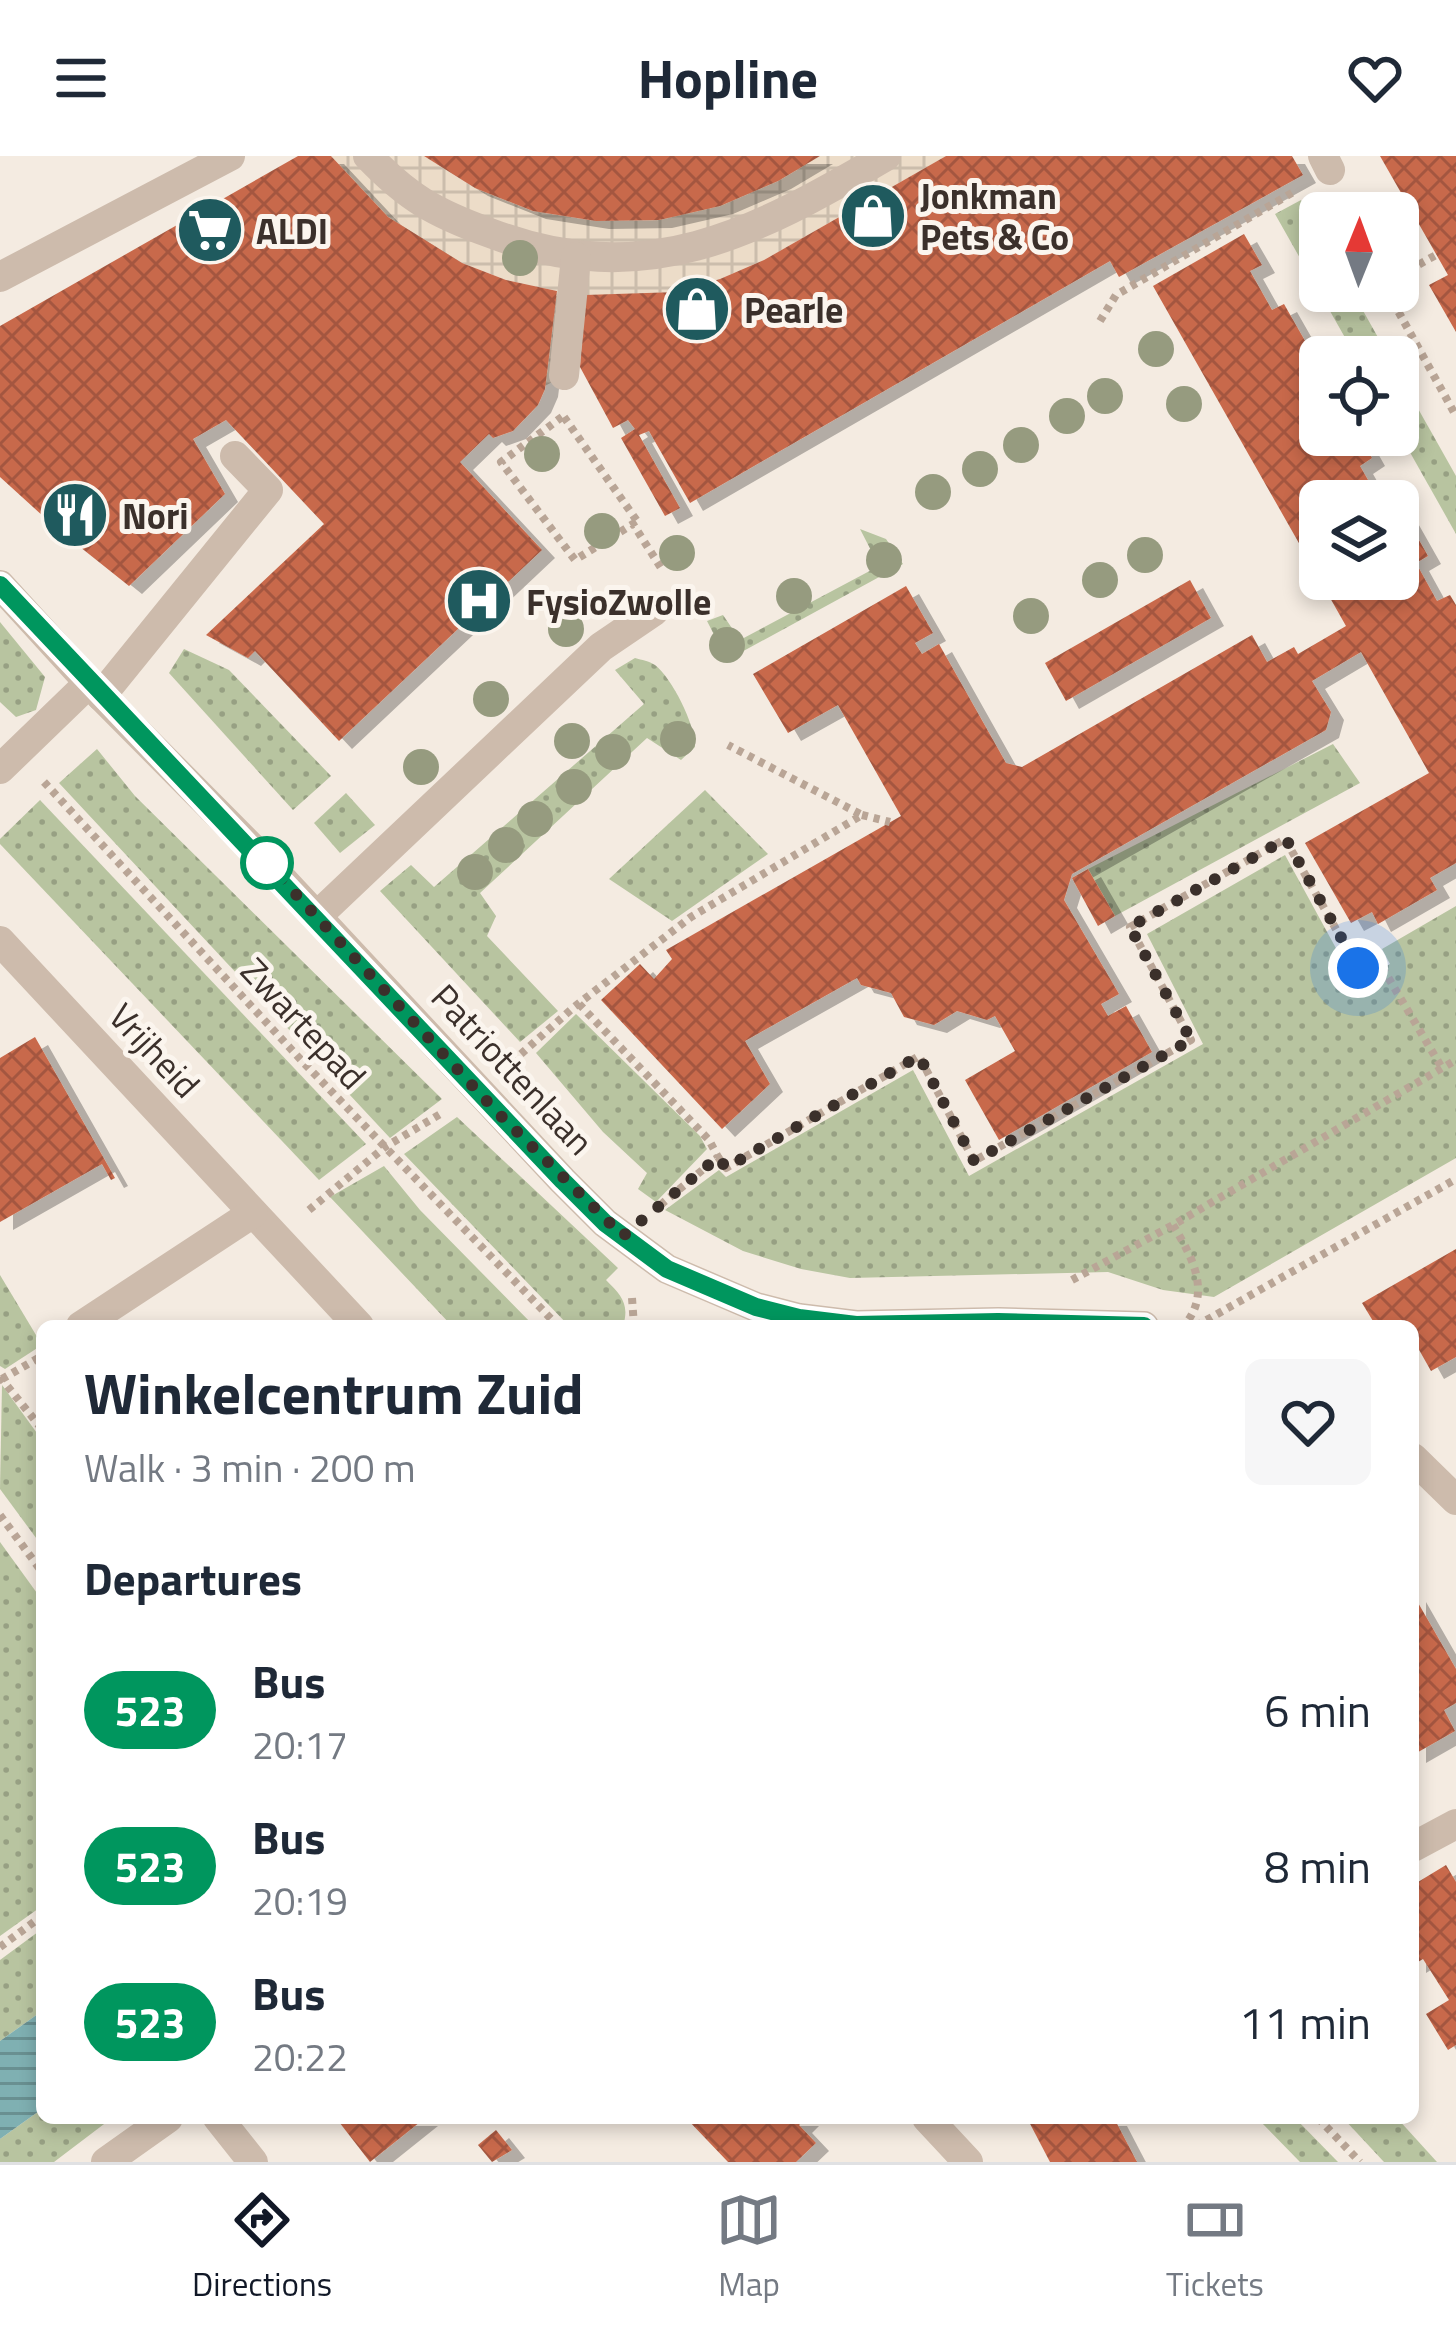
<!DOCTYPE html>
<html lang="en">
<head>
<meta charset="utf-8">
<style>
  body { margin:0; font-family:"Titillium Web",sans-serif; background:#f6f6f7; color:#1f2937; height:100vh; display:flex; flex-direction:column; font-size:45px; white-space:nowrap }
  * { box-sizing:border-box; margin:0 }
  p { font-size:39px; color:#747a83 }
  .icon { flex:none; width:66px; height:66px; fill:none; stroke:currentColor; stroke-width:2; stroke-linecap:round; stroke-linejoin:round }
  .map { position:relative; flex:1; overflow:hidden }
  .details { position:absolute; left:36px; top:1164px; width:1383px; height:804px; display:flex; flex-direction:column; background:#fff; border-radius:18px; box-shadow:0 6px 18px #0003 }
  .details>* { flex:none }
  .badge { padding:0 24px; border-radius:39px; font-size:42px; line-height:78px }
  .needle { width:78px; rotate:1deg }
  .tools { position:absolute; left:1299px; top:36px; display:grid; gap:24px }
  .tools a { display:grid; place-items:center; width:120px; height:120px; border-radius:18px; background:#fff; box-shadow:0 6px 18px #0003; font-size:60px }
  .you { position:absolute; width:60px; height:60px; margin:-30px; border:9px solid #fff; border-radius:50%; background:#1a73e8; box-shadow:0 0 0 18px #1a73e833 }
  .map>.badge { position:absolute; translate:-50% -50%; box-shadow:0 0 0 6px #fff }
  h2 { padding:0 48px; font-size:45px; line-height:108px }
  .round { display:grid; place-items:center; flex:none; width:126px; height:126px; border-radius:18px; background:#f6f6f7 }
  .summary { display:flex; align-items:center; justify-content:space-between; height:204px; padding:0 48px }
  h1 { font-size:57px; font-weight:700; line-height:90px }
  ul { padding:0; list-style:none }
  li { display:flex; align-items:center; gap:36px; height:156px; padding:0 48px }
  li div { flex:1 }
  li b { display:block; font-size:45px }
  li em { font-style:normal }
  li .badge { min-width:132px; font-weight:700; text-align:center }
  header { display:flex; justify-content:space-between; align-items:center; height:156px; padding:0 48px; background:#fff; font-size:54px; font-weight:700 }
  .tab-bar { display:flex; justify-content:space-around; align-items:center; height:168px; border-top:3px solid #e0e1e3; background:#fff; font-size:33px; color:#747a83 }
  .tab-bar a { display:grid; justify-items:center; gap:6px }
  .tab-bar .selected { color:#111827 }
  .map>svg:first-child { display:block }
  .grass { fill:url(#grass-dots) }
  .plaza { fill:url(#plaza-grid) }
  .water { fill:url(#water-rules) }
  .building { fill:url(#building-cross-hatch); filter:url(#shadow) }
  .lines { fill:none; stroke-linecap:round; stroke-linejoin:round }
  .path { stroke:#b9a596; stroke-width:8; stroke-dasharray:6 6; stroke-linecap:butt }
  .service { stroke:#cdbbac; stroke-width:30 }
  .pedestrian { stroke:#cdbbac; stroke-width:30 }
  .minor { stroke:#cdbbac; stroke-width:30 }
  .tree { fill:#969b7f }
  .line-casing { stroke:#fff; stroke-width:27 }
  .line { stroke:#00965e; stroke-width:18 }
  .walk { stroke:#3b302b; stroke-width:12; stroke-dasharray:0 21.6 }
  .stop-dot { fill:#fff; stroke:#00965e; stroke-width:6 }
  .labels { text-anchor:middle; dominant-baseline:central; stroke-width:10; stroke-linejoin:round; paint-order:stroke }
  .poi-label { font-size:36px; font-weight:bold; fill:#3b302b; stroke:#fbf5ee; text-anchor:start }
  .street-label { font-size:36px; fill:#3b302b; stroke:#fbf5ee }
</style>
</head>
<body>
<header><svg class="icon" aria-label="menu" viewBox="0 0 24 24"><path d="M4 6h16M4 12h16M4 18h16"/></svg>Hopline<svg class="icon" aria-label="heart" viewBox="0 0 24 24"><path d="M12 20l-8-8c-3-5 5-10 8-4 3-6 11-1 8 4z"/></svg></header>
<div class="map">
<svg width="1456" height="2006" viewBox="0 0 1456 2006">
  <defs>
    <pattern id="grass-dots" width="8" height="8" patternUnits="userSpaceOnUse" patternTransform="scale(3)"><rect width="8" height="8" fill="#b8c4a0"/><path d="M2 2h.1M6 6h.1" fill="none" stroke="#97a083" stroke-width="1.8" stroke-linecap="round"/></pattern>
    <pattern id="plaza-grid" width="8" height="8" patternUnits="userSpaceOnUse" patternTransform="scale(3)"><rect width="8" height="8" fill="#ecdcc8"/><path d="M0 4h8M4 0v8" fill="none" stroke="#cbbdac"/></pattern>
    <pattern id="water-rules" width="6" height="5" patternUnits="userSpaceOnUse" patternTransform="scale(3)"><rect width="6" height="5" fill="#7fb0b2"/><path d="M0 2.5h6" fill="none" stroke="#699091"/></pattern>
    <pattern id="building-cross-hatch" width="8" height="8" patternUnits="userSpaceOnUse" patternTransform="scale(3)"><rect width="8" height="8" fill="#c8694b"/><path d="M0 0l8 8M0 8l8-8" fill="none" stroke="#a4573f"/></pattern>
    <filter id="shadow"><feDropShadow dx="13" dy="8" stdDeviation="0" flood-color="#0004"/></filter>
  </defs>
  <rect width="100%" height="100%" fill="#f4ebe1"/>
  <g class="grass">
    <polygon points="1301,44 1320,79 1320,135 1352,135 1389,201 1356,201 1275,58"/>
    <polygon points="1398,217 1456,320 1456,378 1398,275"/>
    <polygon points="860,373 886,383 903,408 727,504 707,465 723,459 740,484 879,410"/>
    <polygon points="0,466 45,521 36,554 16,561 0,546"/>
    <polygon points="184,493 229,514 331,620 293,654 169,517"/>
    <path d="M635,502C642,504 649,505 655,509C672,522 696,570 695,591L681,604L647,582L480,737L496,760L487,780L558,855L520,886L380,735L411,709L434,731L644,548L615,514Z"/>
    <polygon points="1333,588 1360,627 1115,760 1088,713"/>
    <polygon points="97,593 135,640 442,943 390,982 59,627"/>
    <polygon points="705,634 768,698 672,765 609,723"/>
    <polygon points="346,637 375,669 340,697 314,667"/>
    <polygon points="40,644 366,988 319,1024 0,688 0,683"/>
    <polygon points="1285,699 1355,827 1390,808 1382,793 1456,750 1456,1002 1214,1141 1163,1134 1108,1116 850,1122 801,1113 743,1095 665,1054 719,1014 726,1021 913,914 969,1020 1203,888 1147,778"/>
    <polygon points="576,858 700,980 707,993 656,1046 638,1033 647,1017 603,976 536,897"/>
    <path d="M457,961L618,1112L606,1124C621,1139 630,1148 623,1170H569L404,998Z"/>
    <polygon points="384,1010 420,1054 534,1170 452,1170 330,1041"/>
    <polygon points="0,1119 42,1189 5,1213 0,1210"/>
    <polygon points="2,1229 42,1284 42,1390 0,1333"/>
    <polygon points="0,1386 42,1444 42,1750 0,1780"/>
    <polygon points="42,1773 42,1855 0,1885 0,1804"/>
    <polygon points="42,1953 42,1962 112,1962 54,2006 0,2006 0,1983"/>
    <polygon points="1257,1962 1295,1962 1338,2006 1300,2006"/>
    <polygon points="1343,1962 1397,1962 1437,2006 1384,2006"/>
  </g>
  <polygon class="plaza" points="331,0 424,0 475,32 533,55 596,65 659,64 820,0 946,0 764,104 720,123 677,136 586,140 580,211 543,231 557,135 506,124 462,107 422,85 388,61"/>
  <polygon class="water" points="42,1855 42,1953 0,1983 0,1885"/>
  <g class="building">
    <polygon points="298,0 331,0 388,61 462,107 506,124 557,135 545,233 538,249 513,275 493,282 489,278 460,306 542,394 339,585 255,495 248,502 206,479 324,368 226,264 193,283 225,338 129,430 55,371 0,321 0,170"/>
    <polygon points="424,0 820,0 778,25 720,50 659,64 596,65 533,55 475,32"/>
    <polygon points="946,0 1292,0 1303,19 1119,121 1110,105 690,347 649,275 639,279 680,352 665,360 621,282 635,273 628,264 613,272 580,211 585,139 677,136 720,123 764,104"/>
    <polygon points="1380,0 1456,0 1456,176 1429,129 1448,119"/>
    <polygon points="1244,78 1262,109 1250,115 1272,154 1284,148 1317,206 1305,212 1320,238 1320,279 1359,279 1372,302 1360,310 1380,345 1320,345 1320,423 1398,423 1398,347 1428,400 1416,407 1437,445 1450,439 1456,449 1456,707 1430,722 1437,734 1378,768 1372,756 1351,767 1305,687 1429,617 1361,496 1312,525 1331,556 1326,574 1072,718 1064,744 1119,838 1101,848 1108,860 1126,850 1152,896 999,984 965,924 1015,895 995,860 987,864 957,855 934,869 904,861 891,837 861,829 857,822 745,885 770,928 722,973 601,844 640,808 654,823 672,803 666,794 901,660 838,549 788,577 753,518 906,430 933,477 915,487 922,498 939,488 1006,607 1022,611 1252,479 1267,506 1294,491 1298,498 1346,470 1153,130"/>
    <polygon points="1190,424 1211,462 1066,545 1045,507"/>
    <polygon points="1088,713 1115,760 1098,770 1072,722"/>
    <polygon points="35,881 115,1022 111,1024 102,1008 0,1066 0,902"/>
    <polygon points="1456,1093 1456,1201 1431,1215 1418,1192 1413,1195 1413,1170 1376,1170 1362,1147"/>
    <polygon points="1413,1438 1456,1513 1456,1547 1444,1554 1455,1575 1413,1599"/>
    <polygon points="1446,1709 1456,1726 1456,1889 1448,1894 1426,1858 1449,1844 1423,1803 1413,1809 1413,1729"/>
    <polygon points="336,1962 425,1962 370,2006"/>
    <polygon points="686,1962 806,1962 799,1969 816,1987 796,2006 728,2006"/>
    <polygon points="1027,1962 1114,1962 1137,2006 1050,2006"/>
    <polygon points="496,1974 512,1994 492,2006 478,1989"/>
  </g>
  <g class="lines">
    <g class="path">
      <polyline points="1398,120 1436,99"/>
      <polyline points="1387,135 1456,260"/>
      <polyline points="1100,165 1116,139 1297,34"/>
      <polyline points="562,261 501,306 575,404 633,368 663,415"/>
      <polyline points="564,261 637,365 633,368"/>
      <polyline points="44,626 302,905 558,1170"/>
      <polyline points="862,659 890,666"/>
      <polyline points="579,848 709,984 718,1001 658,1051"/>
      <polyline points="512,906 574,851 691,761 862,659 728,589"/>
      <polyline points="718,1001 726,1012 919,900 974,1005 1191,884 1130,771 1285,683 1358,812 1376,801 1442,912"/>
      <polyline points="309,1054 385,991 442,957"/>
      <path d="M1173,1069C1191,1099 1211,1134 1187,1166"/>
      <polyline points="1072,1124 1173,1069 1456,904"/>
      <polyline points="632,1142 634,1170"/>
      <polyline points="1196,1170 1456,1023"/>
      <polyline points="0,1221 42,1273"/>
      <polyline points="2,1223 42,1200"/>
      <polyline points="0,1359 42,1416"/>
      <polyline points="0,1791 42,1760"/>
      <polyline points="1318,1962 1360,2006"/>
    </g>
    <polyline class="service" points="101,540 268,334 235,300"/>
    <g class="pedestrian">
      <path d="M368,0C408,42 435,57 490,77C645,136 753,78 886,0"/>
      <polyline points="1323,0 1330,14"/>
      <polyline points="564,219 576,101"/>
    </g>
    <g class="minor">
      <polyline points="0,121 230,0"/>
      <polyline points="0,429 101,540 265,705 563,1025 605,1067 667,1113 756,1151 799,1162 856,1169 999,1166 1144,1170"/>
      <polyline points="0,613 89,527"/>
      <polyline points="316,761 601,491 654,455"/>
      <polyline points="0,785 359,1170"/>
      <polyline points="81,1170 253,1057"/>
      <polyline points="1413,1302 1456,1344"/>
      <polyline points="1413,1691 1456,1668"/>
      <polyline points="218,1962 253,2006"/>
      <polyline points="927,1962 968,2006"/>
      <polyline points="106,2006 168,1962"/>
    </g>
  </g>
  <g class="tree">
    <circle cx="520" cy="102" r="18"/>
    <circle cx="1156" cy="193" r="18"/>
    <circle cx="1105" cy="240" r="18"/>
    <circle cx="1184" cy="248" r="18"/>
    <circle cx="1067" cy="260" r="18"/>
    <circle cx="1021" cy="289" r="18"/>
    <circle cx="542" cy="298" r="18"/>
    <circle cx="980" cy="313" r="18"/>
    <circle cx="933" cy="336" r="18"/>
    <circle cx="602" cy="375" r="18"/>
    <circle cx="677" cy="397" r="18"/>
    <circle cx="1145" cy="399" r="18"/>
    <circle cx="884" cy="404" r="18"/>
    <circle cx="1100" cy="424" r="18"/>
    <circle cx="794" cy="440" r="18"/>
    <circle cx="1031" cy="460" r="18"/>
    <circle cx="566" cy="473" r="18"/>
    <circle cx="727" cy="489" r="18"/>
    <circle cx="491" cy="543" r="18"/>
    <circle cx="678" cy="583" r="18"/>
    <circle cx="572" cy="585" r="18"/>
    <circle cx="613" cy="596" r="18"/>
    <circle cx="421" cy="611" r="18"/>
    <circle cx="574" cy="631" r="18"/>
    <circle cx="535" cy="663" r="18"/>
    <circle cx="506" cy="689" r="18"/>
    <circle cx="475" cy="716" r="18"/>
  </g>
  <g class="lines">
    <defs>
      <polyline id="line" points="0,429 563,1025 605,1067 667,1113 756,1151 799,1162 856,1169 998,1166 1144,1170"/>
    </defs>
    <use href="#line" class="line-casing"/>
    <use href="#line" class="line"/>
    <polyline class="walk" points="267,707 495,954 623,1080 718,1001 726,1012 919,900 974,1005 1191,884 1130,771 1286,683 1358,812"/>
  </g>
  <defs>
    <symbol id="shop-disc" viewBox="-11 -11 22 22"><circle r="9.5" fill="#1f5a5e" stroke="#fbf5ee"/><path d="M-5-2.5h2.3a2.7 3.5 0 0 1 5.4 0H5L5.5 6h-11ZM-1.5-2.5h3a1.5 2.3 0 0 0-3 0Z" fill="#fff"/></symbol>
    <symbol id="supermarket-disc" viewBox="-11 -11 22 22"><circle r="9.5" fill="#1f5a5e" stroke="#fbf5ee"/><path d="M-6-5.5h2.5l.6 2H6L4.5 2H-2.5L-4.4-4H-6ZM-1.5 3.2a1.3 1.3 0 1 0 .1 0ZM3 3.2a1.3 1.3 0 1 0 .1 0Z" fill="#fff"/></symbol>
    <symbol id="restaurant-disc" viewBox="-11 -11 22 22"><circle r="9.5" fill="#1f5a5e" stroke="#fbf5ee"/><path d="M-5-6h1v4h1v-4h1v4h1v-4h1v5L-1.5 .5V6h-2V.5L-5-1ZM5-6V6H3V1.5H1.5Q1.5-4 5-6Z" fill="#fff"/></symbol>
    <symbol id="hospital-disc" viewBox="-11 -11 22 22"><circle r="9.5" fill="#1f5a5e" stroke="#fbf5ee"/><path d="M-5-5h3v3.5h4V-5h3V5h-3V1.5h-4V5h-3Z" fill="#fff"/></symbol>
  </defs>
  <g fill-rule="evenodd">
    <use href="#shop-disc" x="835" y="22" width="76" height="76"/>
    <use href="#supermarket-disc" x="172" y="36" width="76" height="76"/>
    <use href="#shop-disc" x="659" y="115" width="76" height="76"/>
    <use href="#restaurant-disc" x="37" y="321" width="76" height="76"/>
    <use href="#hospital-disc" x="441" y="407" width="76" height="76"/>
  </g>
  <circle class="stop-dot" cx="267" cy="707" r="24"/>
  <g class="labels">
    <g class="poi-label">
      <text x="920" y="39">Jonkman<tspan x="920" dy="41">Pets &amp; Co</tspan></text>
      <text x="256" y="74">ALDI</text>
      <text x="744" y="153">Pearle</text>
      <text x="122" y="359">Nori</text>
      <text x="526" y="445">FysioZwolle</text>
    </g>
    <g class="street-label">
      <text transform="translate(304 867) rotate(47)">Zwartepad</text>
      <text transform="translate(155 894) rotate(47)">Vrijheid</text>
      <text transform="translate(513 913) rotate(47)">Patriottenlaan</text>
    </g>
  </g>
</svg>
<div class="tools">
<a><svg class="needle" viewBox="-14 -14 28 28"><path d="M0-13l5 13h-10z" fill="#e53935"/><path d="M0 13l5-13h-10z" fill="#747a83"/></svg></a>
<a><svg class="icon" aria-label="locate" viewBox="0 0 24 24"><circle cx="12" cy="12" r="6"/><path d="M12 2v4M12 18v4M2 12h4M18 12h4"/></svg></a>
<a><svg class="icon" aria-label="layers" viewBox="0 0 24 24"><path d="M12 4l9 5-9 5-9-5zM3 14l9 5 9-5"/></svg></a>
</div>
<div class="you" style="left:1358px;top:812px"></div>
<section class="details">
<div class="summary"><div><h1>Winkelcentrum Zuid</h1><p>Walk · 3 min · 200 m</p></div><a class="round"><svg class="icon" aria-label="heart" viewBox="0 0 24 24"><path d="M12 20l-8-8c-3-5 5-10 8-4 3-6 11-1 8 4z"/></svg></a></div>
<h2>Departures</h2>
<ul>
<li><span class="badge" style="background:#00965e;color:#fff">523</span><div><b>Bus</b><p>20:17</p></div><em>6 min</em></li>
<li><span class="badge" style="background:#00965e;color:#fff">523</span><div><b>Bus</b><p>20:19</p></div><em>8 min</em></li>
<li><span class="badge" style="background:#00965e;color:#fff">523</span><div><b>Bus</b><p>20:22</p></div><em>11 min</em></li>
</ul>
</section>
</div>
<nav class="tab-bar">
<a class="selected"><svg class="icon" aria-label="directions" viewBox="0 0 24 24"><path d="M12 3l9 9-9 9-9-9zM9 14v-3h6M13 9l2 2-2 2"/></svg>Directions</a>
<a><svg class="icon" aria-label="map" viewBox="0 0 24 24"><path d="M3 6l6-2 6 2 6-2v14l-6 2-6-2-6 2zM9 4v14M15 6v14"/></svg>Map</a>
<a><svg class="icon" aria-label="tickets" viewBox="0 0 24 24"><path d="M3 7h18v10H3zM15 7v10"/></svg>Tickets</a>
</nav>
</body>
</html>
